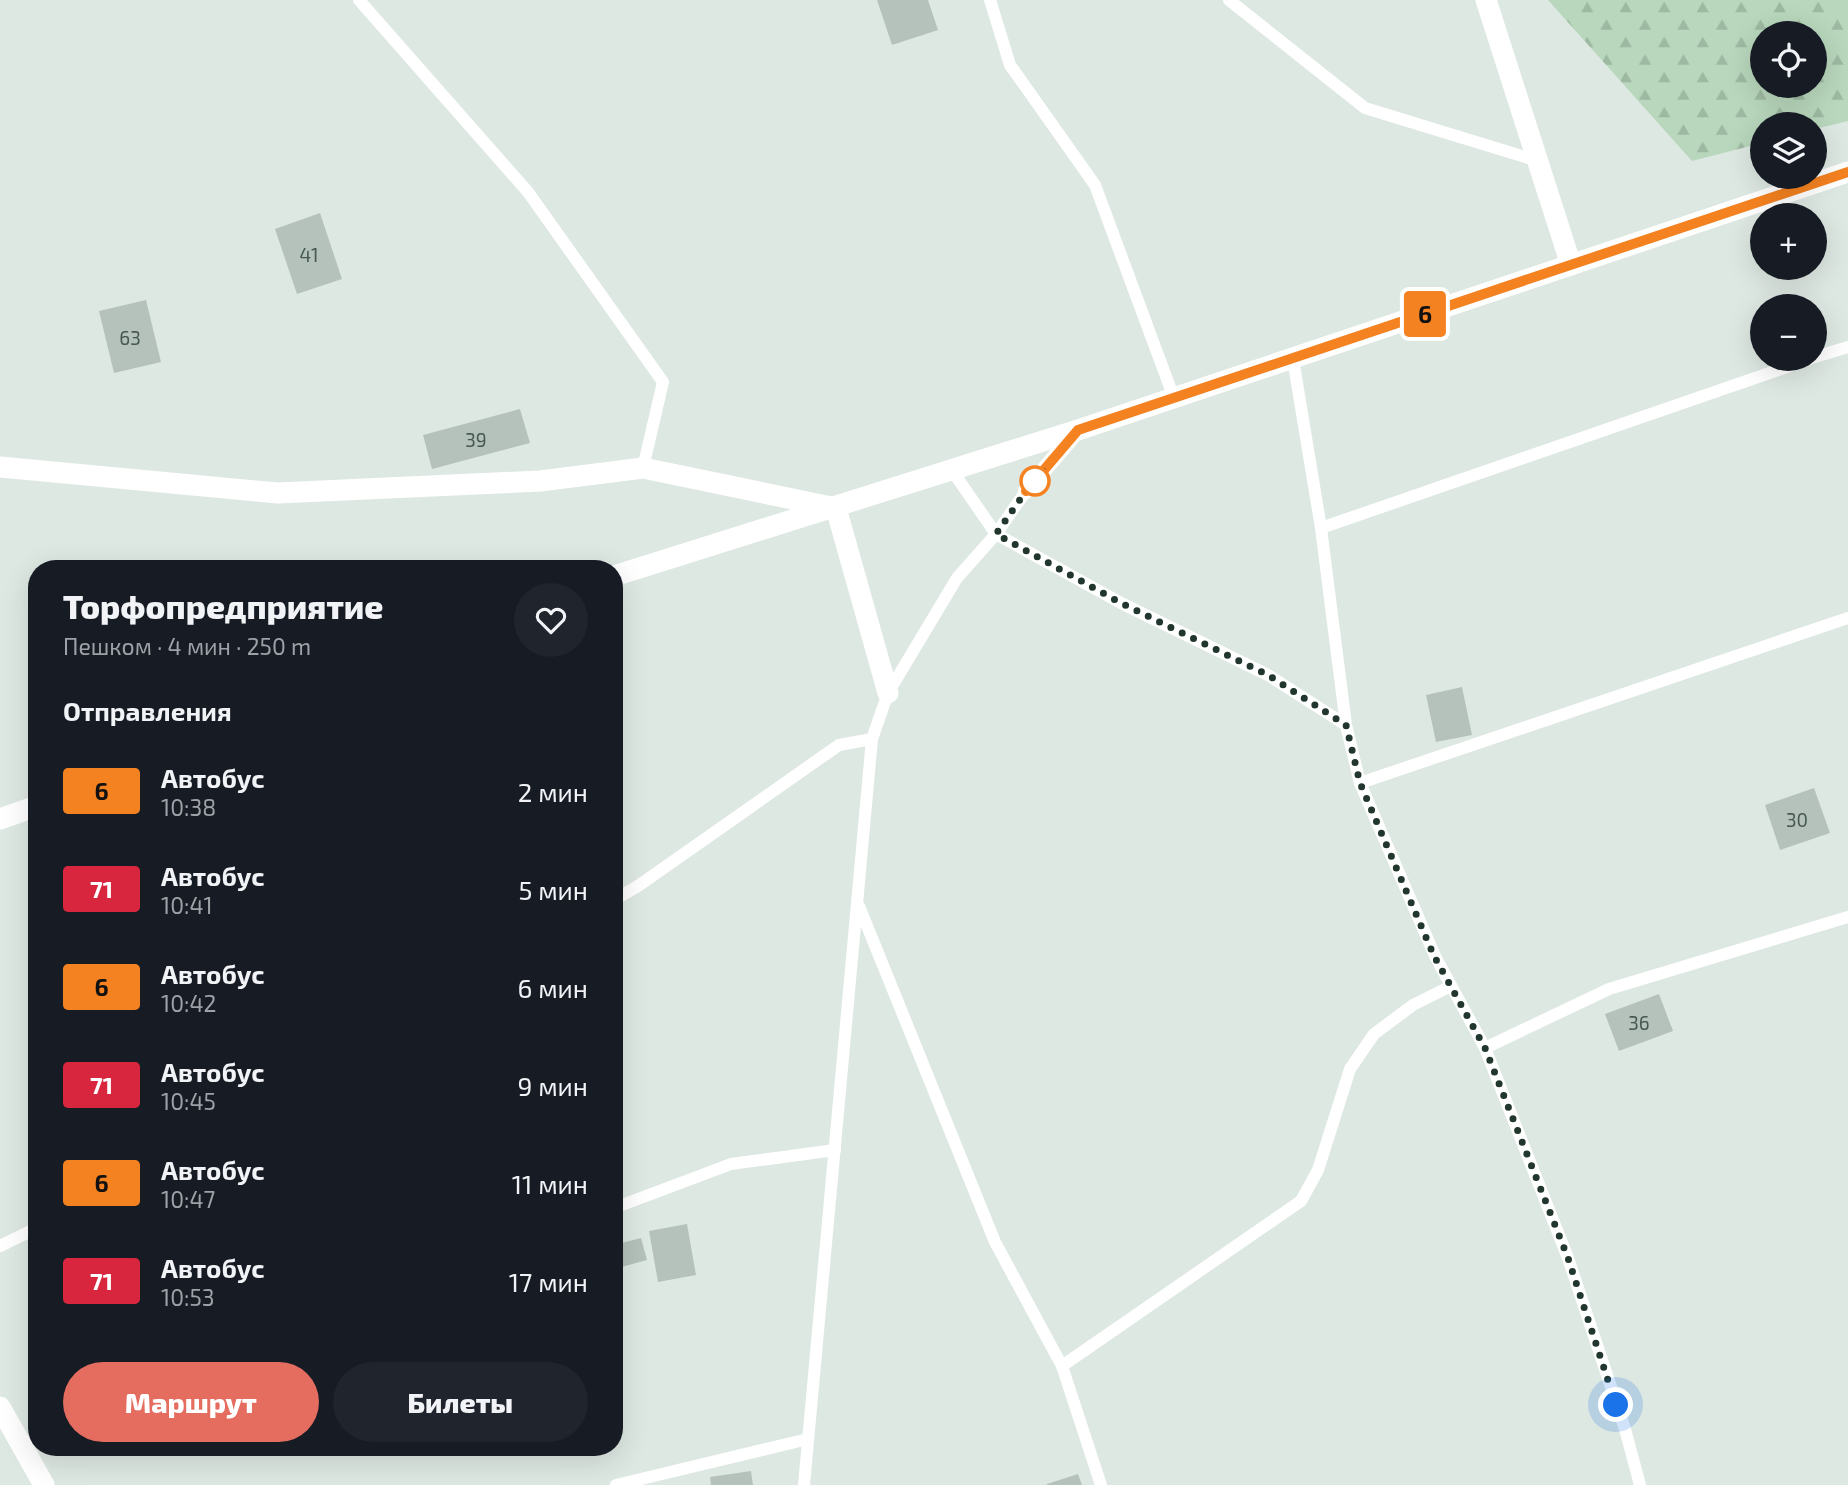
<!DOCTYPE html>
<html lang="ru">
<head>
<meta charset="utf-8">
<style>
  body { margin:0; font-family:"Exo 2",sans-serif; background:#20242c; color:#f1f3f6; height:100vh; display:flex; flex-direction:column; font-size:26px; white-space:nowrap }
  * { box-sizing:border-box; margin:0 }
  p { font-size:23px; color:#9ea1a6 }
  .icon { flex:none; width:38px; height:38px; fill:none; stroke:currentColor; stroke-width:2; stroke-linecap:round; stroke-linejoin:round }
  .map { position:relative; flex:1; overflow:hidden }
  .drawer { position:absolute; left:28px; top:560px; width:595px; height:896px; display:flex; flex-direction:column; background:#171b24; border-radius:28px; box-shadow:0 7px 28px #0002 }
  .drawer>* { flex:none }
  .badge { padding:0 14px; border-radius:5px; font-size:24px; line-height:46px }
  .fabs { position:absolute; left:1750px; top:21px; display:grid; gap:14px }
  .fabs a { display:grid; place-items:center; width:77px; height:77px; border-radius:50%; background:#171b24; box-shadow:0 7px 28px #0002; font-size:35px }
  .you { position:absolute; width:35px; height:35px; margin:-18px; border:5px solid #fff; border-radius:50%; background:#1a73e8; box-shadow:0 0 0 10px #1a73e833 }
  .map>.badge { position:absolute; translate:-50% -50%; box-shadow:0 0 0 4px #fff }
  h2 { padding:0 35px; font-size:26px; line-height:63px }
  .round { display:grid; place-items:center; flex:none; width:74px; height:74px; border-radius:37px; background:#20242c }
  .summary { display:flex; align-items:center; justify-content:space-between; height:119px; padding:0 35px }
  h1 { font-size:33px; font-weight:800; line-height:52px }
  .cta { display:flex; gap:14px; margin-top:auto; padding:14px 35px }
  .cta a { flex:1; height:80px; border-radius:42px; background:#e46d60; color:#fff; font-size:28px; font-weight:800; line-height:80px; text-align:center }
  .cta a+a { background:#20242c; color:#f1f3f6 }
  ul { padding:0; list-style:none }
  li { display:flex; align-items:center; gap:21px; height:98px; padding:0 35px }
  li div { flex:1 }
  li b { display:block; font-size:26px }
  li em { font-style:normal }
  li .badge { min-width:77px; font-weight:700; text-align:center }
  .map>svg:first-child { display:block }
  .forest { fill:url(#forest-firs); fill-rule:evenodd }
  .building { fill:#b4c2bb }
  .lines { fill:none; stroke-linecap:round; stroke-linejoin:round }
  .service { stroke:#fff; stroke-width:12 }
  .minor { stroke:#fff; stroke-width:21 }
  .line-casing { stroke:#fff; stroke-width:16 }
  .line { stroke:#f58220; stroke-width:10 }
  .walk { stroke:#21362d; stroke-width:7; stroke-dasharray:0 12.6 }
  .stop-dot { fill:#fff; stroke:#f58220; stroke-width:3.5 }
  .labels { text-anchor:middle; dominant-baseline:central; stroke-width:5; stroke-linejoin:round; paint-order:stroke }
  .number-label { font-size:19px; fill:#465950 }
</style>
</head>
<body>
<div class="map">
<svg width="1848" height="1485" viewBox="0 0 1848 1485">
  <defs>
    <pattern id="forest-firs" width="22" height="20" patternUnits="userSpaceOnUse" patternTransform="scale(1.75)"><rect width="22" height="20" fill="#b8d7bc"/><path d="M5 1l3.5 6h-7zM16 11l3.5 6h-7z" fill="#9eb9a2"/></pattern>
  </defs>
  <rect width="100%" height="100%" fill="#dee8e2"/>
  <path class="forest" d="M1548,0H1848V121L1815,129V124H1762V143L1692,161ZM1762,33H1815V86H1762Z"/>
  <g class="building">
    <polygon points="877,0 928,0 938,30 892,45"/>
    <polygon points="320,213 342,279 297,294 275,229"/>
    <polygon points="146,300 161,362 114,373 99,311"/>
    <polygon points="520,409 530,443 432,469 423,435"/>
    <polygon points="1462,687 1472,735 1436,742 1426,695"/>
    <polygon points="1814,788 1830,833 1780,850 1765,805"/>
    <polygon points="1659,994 1673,1031 1619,1051 1605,1014"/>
    <polygon points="687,1224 696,1275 658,1282 649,1231"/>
    <polygon points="641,1238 647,1260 614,1269 614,1245"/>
    <polygon points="751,1471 753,1485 711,1485 710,1477"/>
    <polygon points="1078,1474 1082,1485 1047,1485 1047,1484"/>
  </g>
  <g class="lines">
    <g class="service">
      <polyline points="359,0 528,192 663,382 643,468"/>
      <polyline points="990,0 1010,65 1095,185 1174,398"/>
      <polyline points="1229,0 1365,108 1538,161"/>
      <polyline points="1815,357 1848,347"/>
      <polyline points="1293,359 1321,528 1346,725"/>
      <polyline points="951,469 996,534 1121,603 1268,675 1346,725 1360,783 1435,956 1485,1048 1568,1258 1625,1429 1640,1485"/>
      <polyline points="1321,528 1810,359"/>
      <polyline points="1360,783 1848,618"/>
      <polyline points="614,900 638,886 839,745 872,739"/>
      <polyline points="859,906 995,1242 1062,1366 1101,1485"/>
      <polyline points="1485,1048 1609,989 1848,917"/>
      <polyline points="614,1208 731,1164 835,1150"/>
      <polyline points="0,1246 37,1228"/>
      <polyline points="1062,1366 1301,1201 1318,1170 1350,1069 1374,1034 1413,1005 1451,986"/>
      <polyline points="616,1485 808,1439"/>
      <polyline points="804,1485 872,739 888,693 957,578 996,534 1026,491 1076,433"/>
    </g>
    <g class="minor">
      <polyline points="1486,0 1571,265"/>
      <polyline points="0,467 278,493 540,481 643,468 836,508 888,693"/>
      <polyline points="614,576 1078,430 1848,172"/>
      <polyline points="0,819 37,806"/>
      <polyline points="0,1407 44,1485"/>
    </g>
  </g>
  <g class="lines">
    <defs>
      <polyline id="line" points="1026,491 1078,430 1848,172"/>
    </defs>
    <use href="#line" class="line-casing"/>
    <use href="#line" class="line"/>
    <polyline class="walk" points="1035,481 1043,471 1026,491 996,534 1121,603 1268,675 1346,725 1360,783 1434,956 1485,1048 1568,1258 1616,1405"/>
  </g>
  <circle class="stop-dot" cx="1035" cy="481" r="14"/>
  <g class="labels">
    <g class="number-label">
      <text x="309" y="254">41</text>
      <text x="130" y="337">63</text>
      <text x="476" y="439">39</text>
      <text x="1797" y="819">30</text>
      <text x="1639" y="1022">36</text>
    </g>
  </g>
</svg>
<div class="fabs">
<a><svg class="icon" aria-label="locate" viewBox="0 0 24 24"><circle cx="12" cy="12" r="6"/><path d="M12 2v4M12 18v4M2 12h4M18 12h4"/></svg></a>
<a><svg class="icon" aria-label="layers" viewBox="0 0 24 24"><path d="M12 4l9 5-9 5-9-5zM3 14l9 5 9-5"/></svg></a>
<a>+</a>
<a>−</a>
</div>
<div class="you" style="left:1616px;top:1405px"></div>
<b class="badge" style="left:1425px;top:314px;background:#f58220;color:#111">6</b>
<section class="drawer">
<div class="summary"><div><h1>Торфопредприятие</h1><p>Пешком · 4 мин · 250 m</p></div><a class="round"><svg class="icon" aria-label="heart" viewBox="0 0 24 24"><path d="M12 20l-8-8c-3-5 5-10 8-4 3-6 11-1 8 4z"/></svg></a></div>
<h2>Отправления</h2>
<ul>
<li><span class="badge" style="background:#f58220;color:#111">6</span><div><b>Автобус</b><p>10:38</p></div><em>2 мин</em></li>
<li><span class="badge" style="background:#d7263d;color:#fff">71</span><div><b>Автобус</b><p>10:41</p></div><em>5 мин</em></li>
<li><span class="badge" style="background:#f58220;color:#111">6</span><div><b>Автобус</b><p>10:42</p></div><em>6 мин</em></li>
<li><span class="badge" style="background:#d7263d;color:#fff">71</span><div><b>Автобус</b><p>10:45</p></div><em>9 мин</em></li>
<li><span class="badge" style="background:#f58220;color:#111">6</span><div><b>Автобус</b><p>10:47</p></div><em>11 мин</em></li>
<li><span class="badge" style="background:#d7263d;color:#fff">71</span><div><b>Автобус</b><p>10:53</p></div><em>17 мин</em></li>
</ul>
<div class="cta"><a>Маршрут</a><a>Билеты</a></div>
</section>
</div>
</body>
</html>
